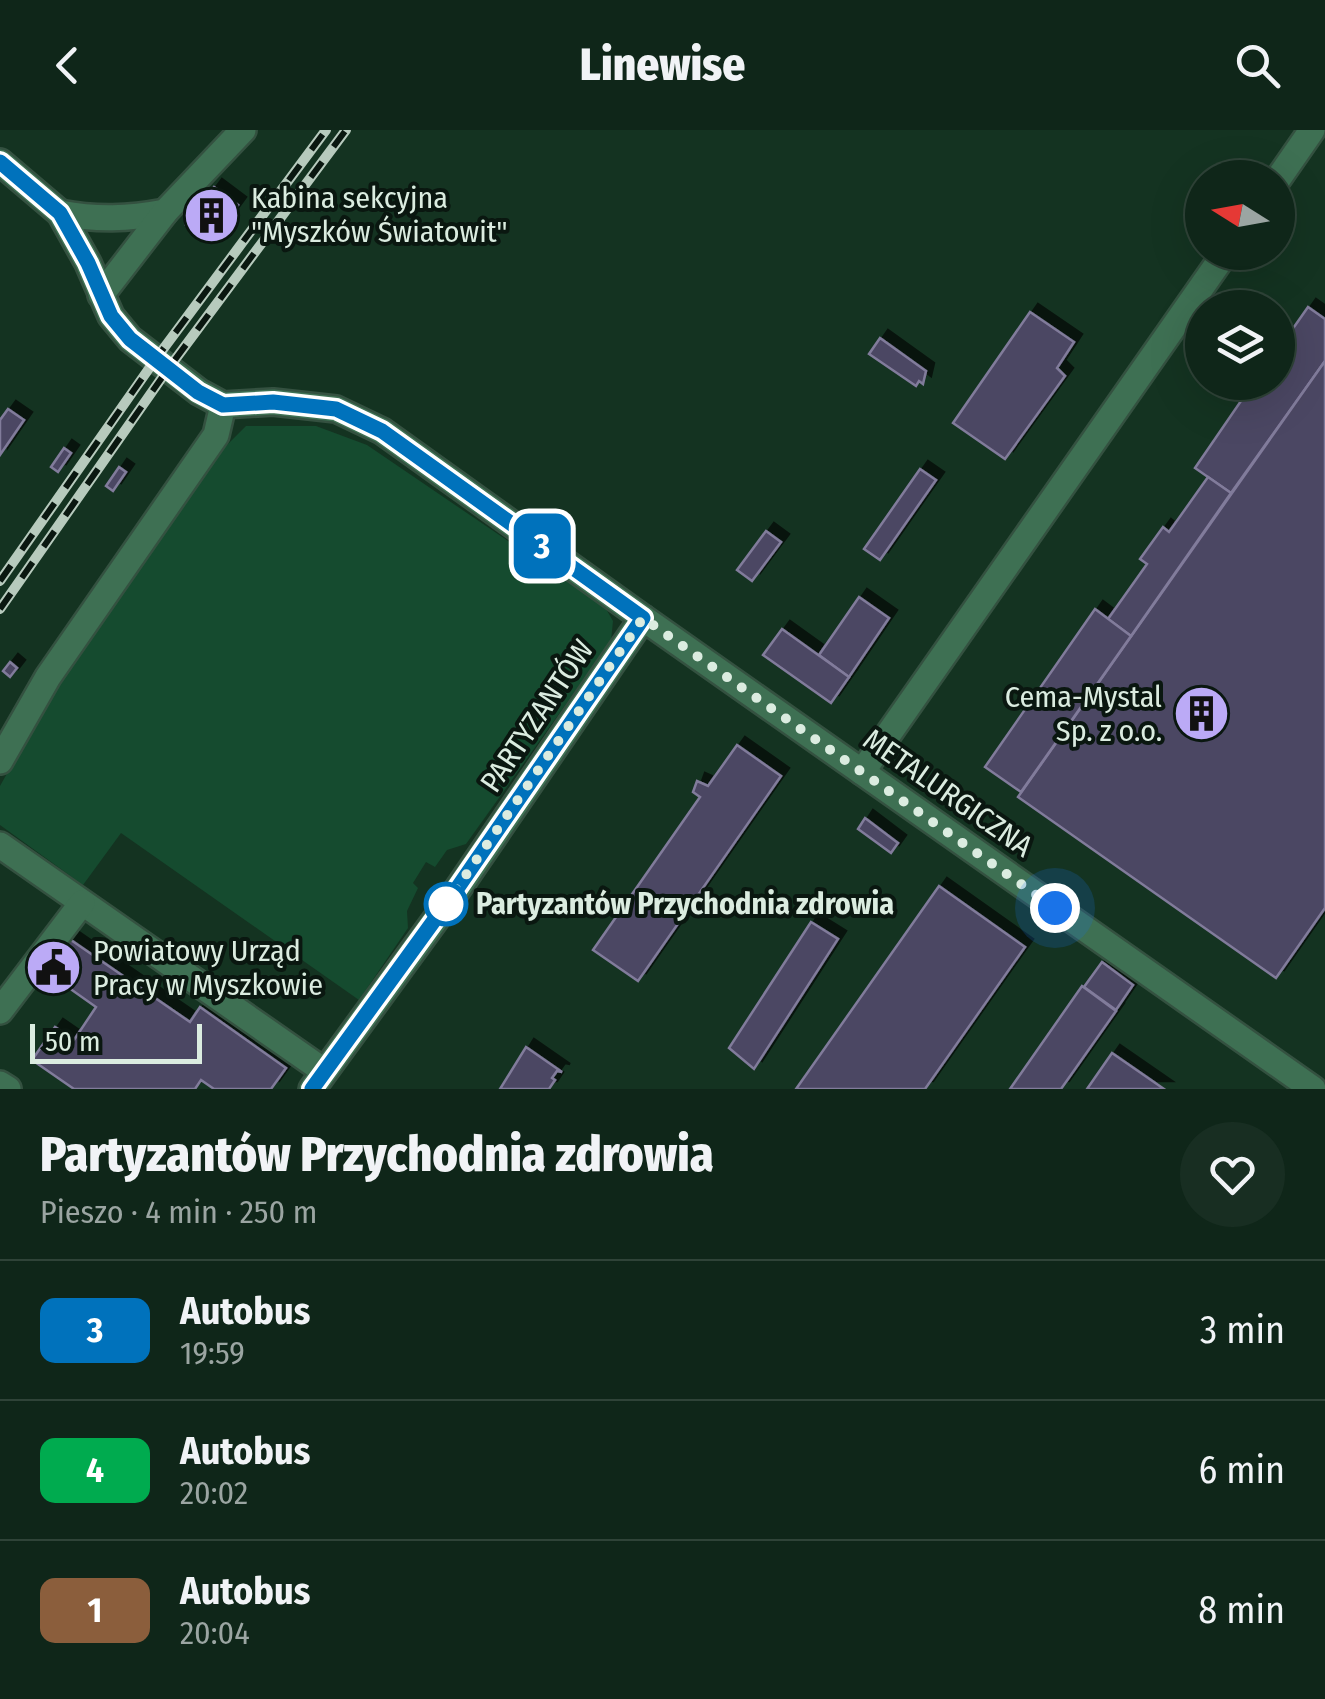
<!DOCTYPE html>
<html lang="pl">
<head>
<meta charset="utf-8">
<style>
  body { margin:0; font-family:"Fira Sans Condensed",sans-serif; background:#182e22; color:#f1f3f6; height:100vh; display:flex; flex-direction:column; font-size:38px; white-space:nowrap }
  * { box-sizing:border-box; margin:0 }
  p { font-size:32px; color:#9ba5a2 }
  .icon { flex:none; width:55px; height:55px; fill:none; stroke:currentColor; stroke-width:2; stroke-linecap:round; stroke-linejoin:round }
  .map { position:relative; height:959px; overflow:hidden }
  .sheet { display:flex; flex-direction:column; background:#0f2619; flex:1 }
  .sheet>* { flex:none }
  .badge { padding:0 20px; border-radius:15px; font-size:35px; line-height:65px }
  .needle { width:65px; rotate:281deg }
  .controls { position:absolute; left:1185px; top:30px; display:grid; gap:20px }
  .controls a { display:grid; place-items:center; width:110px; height:110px; border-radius:50%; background:#0f2619; box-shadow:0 10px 40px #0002,0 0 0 2px #2f4338; font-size:50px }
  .scale { position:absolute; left:30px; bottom:25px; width:172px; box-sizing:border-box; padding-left:10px; border:5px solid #dbece0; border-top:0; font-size:28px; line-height:35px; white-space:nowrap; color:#dbece0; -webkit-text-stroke:8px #0a1710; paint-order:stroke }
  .you { position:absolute; width:50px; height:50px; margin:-25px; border:8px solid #fff; border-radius:50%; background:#1a73e8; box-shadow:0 0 0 15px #1a73e833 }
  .map>.badge { position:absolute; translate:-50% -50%; box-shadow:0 0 0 5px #fff }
  .round { display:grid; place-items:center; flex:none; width:105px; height:105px; border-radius:52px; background:#182e22 }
  .overview { display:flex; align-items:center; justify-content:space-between; height:170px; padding:0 40px }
  h1 { font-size:48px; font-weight:800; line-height:75px }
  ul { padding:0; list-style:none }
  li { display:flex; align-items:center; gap:30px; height:140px; padding:0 40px; border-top:2px solid #2f4338 }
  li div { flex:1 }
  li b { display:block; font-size:38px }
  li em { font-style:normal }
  li .badge { min-width:110px; font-weight:700; text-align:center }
  header { display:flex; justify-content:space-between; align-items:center; height:130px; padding:0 40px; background:#0f2619; font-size:45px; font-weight:800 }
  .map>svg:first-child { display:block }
  .green { fill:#154b2f }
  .building { fill:#4c4663; stroke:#817b9b; stroke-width:2.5; filter:url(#shadow) }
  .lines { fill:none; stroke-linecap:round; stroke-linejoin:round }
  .minor-casing { stroke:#345140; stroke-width:30 }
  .minor { stroke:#3e7053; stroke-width:25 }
  .rail-casing { stroke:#b7cabd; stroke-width:10 }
  .rail { stroke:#0a1710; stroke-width:6; stroke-dasharray:19; stroke-linecap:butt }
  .line-casing { stroke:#fff; stroke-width:22 }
  .line { stroke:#0072bc; stroke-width:15 }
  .walk { stroke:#dbece0; stroke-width:10; stroke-dasharray:0 18 }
  .stop-dot { fill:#fff; stroke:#0072bc; stroke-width:5 }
  .labels { text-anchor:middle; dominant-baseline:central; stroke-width:8; stroke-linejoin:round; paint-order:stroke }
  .poi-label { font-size:30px; fill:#dbece0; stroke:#0a1710; text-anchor:start }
  .street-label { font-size:30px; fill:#dbece0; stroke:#0a1710 }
  .stop-label { font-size:30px; font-weight:bold; fill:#dbece0; stroke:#0a1710; text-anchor:start }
</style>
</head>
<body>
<header><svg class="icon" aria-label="back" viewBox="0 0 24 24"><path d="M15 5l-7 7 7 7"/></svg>Linewise<svg class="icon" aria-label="search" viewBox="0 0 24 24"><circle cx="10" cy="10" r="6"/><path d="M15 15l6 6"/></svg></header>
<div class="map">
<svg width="1325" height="959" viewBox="0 0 1325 959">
  <defs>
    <filter id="shadow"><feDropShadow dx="8" dy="-8" stdDeviation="0" flood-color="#0009"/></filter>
  </defs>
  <rect width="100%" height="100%" fill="#143321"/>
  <polygon class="green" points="246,296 316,296 367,315 605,477 613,491 611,511 466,714 447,720 435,737 426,732 413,753 418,758 407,781 408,798 359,870 121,703 83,755 0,695 0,656 58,552 225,317"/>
  <g class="building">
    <polygon points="214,57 238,75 211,112 186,95"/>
    <polygon points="1308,177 1325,189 1325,231 1231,363 1195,338 1254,252 1278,252 1278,220"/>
    <polygon points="1030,182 1074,212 1057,238 1065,246 1005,329 953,293"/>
    <polygon points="880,208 926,241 923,254 919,251 916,256 869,224"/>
    <polygon points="1325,231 1325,778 1276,848 1018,667"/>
    <polygon points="8,279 24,290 0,325 0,290"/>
    <polygon points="64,318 71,323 58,342 51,337"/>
    <polygon points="119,337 126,342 113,361 106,356"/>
    <polygon points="920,339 936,350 880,430 864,419"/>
    <polygon points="1208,347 1231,363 1131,506 1108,489 1147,434 1140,429 1163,397 1169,402"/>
    <polygon points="766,401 781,412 752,451 737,440"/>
    <polygon points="859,467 889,488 849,547 819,525"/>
    <polygon points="1095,479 1131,506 1021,662 985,637"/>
    <polygon points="782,499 849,547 831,573 763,525"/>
    <polygon points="10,532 17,538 10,547 3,541"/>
    <polygon points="737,615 781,646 638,851 593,820 700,667 693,662 697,651 708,656"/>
    <polygon points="865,688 898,713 891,723 858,699"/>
    <polygon points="939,756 1025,817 925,959 796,959"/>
    <polygon points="811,792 838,809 754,939 729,918"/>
    <polygon points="68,808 190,892 200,877 286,938 271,959 214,959 201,950 195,959 74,959 32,930 55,897 74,910 96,877 45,841"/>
    <polygon points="1102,832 1133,855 1116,880 1084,857"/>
    <polygon points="1082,856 1116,881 1061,959 1010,959"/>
    <polygon points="526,917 562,942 557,941 552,948 555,950 549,959 500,959"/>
    <polygon points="1112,923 1164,959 1087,959"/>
  </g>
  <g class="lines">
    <defs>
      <g id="minor">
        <polyline points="0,32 60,83 88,133 111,186 130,209 199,262 223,275 273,272 336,279 382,301 643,488 1313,959"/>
        <polyline points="1278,49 1312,0"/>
        <path d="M60,83C97,90 128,89 165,82"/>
        <polyline points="101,165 165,82 243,0"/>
        <polyline points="0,631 48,547 216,305 223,275"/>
        <polyline points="862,642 1226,122"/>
        <polyline points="0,715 324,941"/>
        <polyline points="0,881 82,773"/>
        <polyline points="0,954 8,959"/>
        <polyline points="312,959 455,763 643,488"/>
      </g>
    </defs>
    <use href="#minor" class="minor-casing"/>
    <use href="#minor" class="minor"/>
    <defs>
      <g id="rail">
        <polyline points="0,451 155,230 326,0"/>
        <polyline points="0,479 168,239 346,0"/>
      </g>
    </defs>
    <use href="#rail" class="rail-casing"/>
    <use href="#rail" class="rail"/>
  </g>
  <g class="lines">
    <defs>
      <polyline id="line" points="0,32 60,83 88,133 111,186 130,209 198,262 223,275 273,272 336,279 382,301 643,488 454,763 312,959"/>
    </defs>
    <use href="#line" class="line-casing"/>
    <use href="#line" class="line"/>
    <polyline class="walk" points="446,774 643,488 1055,778"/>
  </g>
  <defs>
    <symbol id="building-disc" viewBox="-11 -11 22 22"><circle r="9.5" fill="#bbaaf6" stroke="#0a1710"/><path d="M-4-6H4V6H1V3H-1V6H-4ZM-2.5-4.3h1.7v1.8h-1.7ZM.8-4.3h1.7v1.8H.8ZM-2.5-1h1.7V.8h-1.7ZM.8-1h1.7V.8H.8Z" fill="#111"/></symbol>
    <symbol id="civic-disc" viewBox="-11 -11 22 22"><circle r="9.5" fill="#bbaaf6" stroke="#0a1710"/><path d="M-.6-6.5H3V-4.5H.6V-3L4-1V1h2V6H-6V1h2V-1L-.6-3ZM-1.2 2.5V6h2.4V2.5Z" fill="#111"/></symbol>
  </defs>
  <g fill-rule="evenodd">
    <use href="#building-disc" x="180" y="54" width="63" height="63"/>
    <use href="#building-disc" x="1170" y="552" width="63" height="63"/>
    <use href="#civic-disc" x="22" y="806" width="63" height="63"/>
  </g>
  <circle class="stop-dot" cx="446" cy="774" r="20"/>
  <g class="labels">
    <g class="poi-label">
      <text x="251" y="68">Kabina sekcyjna<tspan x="251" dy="34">"Myszków Światowit"</tspan></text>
      <text x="1162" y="567" text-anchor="end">Cema-Mystal<tspan x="1162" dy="34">Sp. z o.o.</tspan></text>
      <text x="93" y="821">Powiatowy Urząd<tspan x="93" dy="34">Pracy w Myszkowie</tspan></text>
    </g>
    <g class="street-label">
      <text transform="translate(537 586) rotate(-56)">PARTYZANTÓW</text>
      <text transform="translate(948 663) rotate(35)">METALURGICZNA</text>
    </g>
    <g class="stop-label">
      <text x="476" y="774">Partyzantów Przychodnia zdrowia</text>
    </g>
  </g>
</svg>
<div class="controls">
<a><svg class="needle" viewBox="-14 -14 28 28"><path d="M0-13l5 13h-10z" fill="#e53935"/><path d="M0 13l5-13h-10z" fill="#9ba5a2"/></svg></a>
<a><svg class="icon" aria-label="layers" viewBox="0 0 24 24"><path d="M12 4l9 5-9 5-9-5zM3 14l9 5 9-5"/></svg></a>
</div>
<div class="scale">50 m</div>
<div class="you" style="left:1055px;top:778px"></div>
<b class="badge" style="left:542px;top:416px;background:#0072bc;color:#fff">3</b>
</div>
<section class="sheet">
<div class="overview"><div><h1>Partyzantów Przychodnia zdrowia</h1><p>Pieszo · 4 min · 250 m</p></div><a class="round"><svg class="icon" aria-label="heart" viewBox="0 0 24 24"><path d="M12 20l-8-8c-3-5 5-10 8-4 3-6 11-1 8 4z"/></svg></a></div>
<ul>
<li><span class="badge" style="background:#0072bc;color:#fff">3</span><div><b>Autobus</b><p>19:59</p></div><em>3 min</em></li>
<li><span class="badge" style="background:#00ab4f;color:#fff">4</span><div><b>Autobus</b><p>20:02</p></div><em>6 min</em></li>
<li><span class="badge" style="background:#8b5e3c;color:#fff">1</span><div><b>Autobus</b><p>20:04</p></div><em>8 min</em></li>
</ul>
</section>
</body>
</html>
